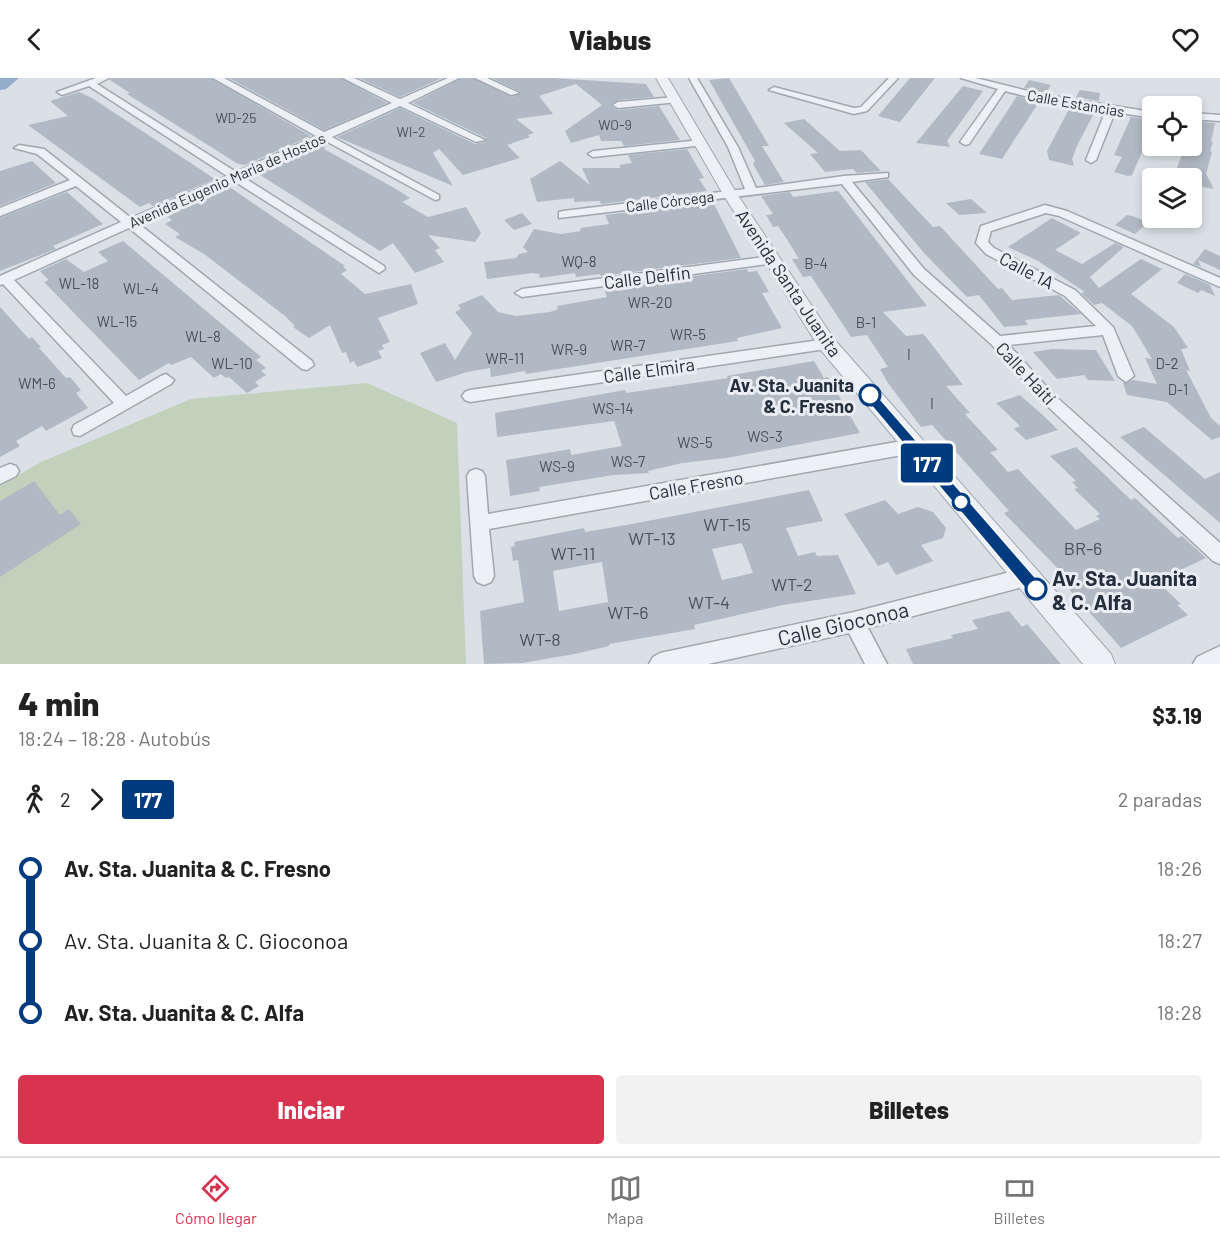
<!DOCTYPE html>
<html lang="es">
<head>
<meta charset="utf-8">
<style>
  body { margin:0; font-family:Barlow,sans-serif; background:#f2f2f2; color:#222; height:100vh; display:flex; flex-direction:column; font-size:22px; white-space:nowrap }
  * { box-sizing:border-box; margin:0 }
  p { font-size:20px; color:#767676 }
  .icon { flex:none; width:33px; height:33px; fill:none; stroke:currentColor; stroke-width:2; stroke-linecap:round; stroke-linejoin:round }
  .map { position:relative; height:586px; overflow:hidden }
  .sheet { display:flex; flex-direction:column; background:#fff; flex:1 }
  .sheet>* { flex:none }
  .badge { padding:0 12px; border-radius:4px; font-size:21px; line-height:39px }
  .tools { position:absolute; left:1142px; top:18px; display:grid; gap:12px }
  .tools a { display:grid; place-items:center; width:60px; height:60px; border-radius:6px; background:#fff; box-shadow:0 3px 9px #0003; font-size:30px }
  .map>.badge { position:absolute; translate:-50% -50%; box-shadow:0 0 0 3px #fff }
  .legs { display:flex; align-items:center; gap:9px; height:66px; padding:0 18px; font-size:20px }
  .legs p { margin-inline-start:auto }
  .overview { display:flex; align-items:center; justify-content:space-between; height:102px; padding:0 18px }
  h1 { font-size:33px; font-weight:800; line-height:45px }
  .cta { display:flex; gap:12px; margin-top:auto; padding:12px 18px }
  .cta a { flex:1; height:69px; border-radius:6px; background:#d8334f; color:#fff; font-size:24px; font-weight:800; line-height:69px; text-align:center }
  .cta a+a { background:#f2f2f2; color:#222 }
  ul { padding:0 18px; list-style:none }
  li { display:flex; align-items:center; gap:21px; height:72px; font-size:22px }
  li i { display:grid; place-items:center; width:9px; height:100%; margin:0 8px; background:currentColor }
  li i::after { content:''; width:15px; height:15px; margin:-8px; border:4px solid; border-radius:50%; background:#fff }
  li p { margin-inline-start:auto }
  li:first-child i { background:linear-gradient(#0000 50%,currentColor 0) }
  li:last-child i { background:linear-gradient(currentColor 50%,#0000 0) }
  header { display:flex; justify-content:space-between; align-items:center; height:78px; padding:0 18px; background:#fff; font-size:27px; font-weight:800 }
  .tab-bar { display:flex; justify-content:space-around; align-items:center; height:84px; border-top:2px solid #e0e0e0; background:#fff; font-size:16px; color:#767676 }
  .tab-bar a { display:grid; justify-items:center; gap:3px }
  .tab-bar .selected { color:#d8334f }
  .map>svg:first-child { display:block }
  .green { fill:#c1d1bb }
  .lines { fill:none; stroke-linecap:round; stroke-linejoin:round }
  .river { fill:#92aeca; fill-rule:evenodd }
  .building { fill:#b1b9c4; fill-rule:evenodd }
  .minor-casing { stroke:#a0a7b1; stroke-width:3 }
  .tertiary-casing { stroke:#a0a7b1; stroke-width:2 }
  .minor { fill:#edf0f5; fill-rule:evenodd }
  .tertiary { fill:#edf0f5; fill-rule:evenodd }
  .line-1 { fill:#003b80; stroke:#fff; stroke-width:1.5 }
  .stop-1-dot { fill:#fff; stroke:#003b80; stroke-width:3 }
  .labels { text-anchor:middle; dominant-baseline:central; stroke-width:6; stroke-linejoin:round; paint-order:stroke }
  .far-number-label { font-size:14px; fill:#47515f }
  .far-street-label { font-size:15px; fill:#242e3d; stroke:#eaeef4 }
  .number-label { font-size:15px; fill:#47515f }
  .street-label { font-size:18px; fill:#242e3d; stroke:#eaeef4 }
  .stop-label { font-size:18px; font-weight:bold; fill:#242e3d; stroke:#eaeef4; text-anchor:end }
  .near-number-label { font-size:18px; fill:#47515f }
  .near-stop-label { font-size:21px; font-weight:bold; fill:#242e3d; stroke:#eaeef4; text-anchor:start }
  .near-street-label { font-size:21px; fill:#242e3d; stroke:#eaeef4 }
</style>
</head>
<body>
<header><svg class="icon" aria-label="back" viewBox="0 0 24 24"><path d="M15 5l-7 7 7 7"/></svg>Viabus<svg class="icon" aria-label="heart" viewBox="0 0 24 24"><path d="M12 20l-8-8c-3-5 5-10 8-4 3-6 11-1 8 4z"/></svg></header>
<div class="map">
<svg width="1220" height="586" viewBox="0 0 1220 586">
  <rect width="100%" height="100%" fill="#dbe0e7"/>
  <polygon class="green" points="367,305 457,345 466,586 0,586 0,408 41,384 191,321"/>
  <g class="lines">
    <polygon class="river" points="0,0 19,0 6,11 0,12"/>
  </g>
  <g class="building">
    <polygon points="111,0 211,0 311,58 245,87 238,86 127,16 130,15 110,2"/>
    <polygon points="229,0 341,0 387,25 324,52"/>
    <polygon points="359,0 442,0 400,19"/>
    <polygon points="461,0 473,0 512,19 521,14 492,0 553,0 646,6 654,19 618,22 611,28 618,32 659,28 680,62 624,68 621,63 601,63 599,57 571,65 565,53 602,27 576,6 539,18 553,36 516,41 534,55 528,57 530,59 507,67 520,80 463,97 439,71 433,75 453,108 337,59 400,30 475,66 485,64 486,60 413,25"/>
    <polygon points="729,0 769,68 762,68 784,104 765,107 753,86 755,83 709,2"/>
    <polygon points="910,0 935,0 900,44 878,38"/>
    <polygon points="1029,2 1051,7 1046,15 1024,10"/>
    <polygon points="963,8 983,13 947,63 950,69 916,65"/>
    <polygon points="1080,12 1100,15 1099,23 1076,19"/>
    <polygon points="79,14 92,20 215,101 153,128 149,125 140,129 28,47 68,38 50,23"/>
    <polygon points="1017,18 1039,24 1002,81 979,76"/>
    <polygon points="1070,29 1095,33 1077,68 1072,81 1074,88 1049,82 1047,73"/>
    <polygon points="1131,39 1152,42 1152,51 1132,97 1128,98 1114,94 1122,79 1114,77"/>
    <polygon points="804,41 840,73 861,72 881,93 857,95 853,91 825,94 810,76 818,75 784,45"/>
    <polygon points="1191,43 1215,45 1211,64 1213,64 1210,73 1212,74 1206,96 1214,111 1197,108 1191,105 1191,100 1182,100 1177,90 1185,68 1191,68"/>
    <polygon points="324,65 327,66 324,71 396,111 410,120 402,124 428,139 466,129 481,155 475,164 428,157 440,170 435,172 444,184 415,195 393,165 380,173 257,95"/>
    <polygon points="687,71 704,100 699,101 707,113 601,126 600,123 574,124 574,120 537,124 530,101 560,83 590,107 582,90 621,90 619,87 632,85 628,77"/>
    <polygon points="32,83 56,105 0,128 0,93"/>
    <polygon points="888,101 933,149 940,148 998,211 1002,210 1012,222 1059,217 1081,236 1025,242 1028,247 1004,249 979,217 967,219 924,175 865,104"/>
    <polygon points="228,108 345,188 343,189 347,192 341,196 365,216 411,206 418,226 378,240 390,264 382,267 384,271 378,273 382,280 357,289 354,283 350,285 346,274 342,275 330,247 309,260 293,249 295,248 285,238 204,176 175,159 180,156 165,146 172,142 165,137"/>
    <polygon points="838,113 927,228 883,234 906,258 923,256 926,259 963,307 946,308 970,335 965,336 998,372 990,374 1008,394 1018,391 1076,452 1100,441 1096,438 1100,436 1074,411 1078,410 1072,404 1076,403 1050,378 1076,369 1131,422 1135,420 1178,460 1182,458 1206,480 1157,503 1181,526 1177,527 1188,537 1121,570 1061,502 1067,500 1004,435 1009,433 932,347 921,349 888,305 880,291 888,289 867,257 851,259 811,198 803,199 792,181 799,181 788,163 778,148 773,149 766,137 773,136 761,118 790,114 793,119"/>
    <polygon points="67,114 103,146 53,168 56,171 0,193 0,140"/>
    <polygon points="971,121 987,135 959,137 946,125"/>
    <polygon points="713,124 741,180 601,198 600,196 576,199 575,195 540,200 539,196 532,195 487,201 484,184 516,180 519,176 528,174 523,169 534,151 561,156 581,153 580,150 609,146 605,137"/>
    <polygon points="522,135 532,146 514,152 504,142"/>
    <polygon points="1127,137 1132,138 1148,144 1135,156 1115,147"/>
    <polygon points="1052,140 1081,155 1055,172 1082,186 1115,165 1124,169 1090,199 1099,210 1141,181 1162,191 1131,216 1174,249 1188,270 1181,271 1190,293 1186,292 1211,340 1220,348 1220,359 1212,362 1167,324 1127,317 1123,305 1133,302 1157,306 1145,280 1152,281 1132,248 1102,225 1094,227 1081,215 1085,214 1038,183 1008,169"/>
    <polygon points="123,163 261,279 256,282 266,290 261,293 266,297 255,304 259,308 247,315 229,299 226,300 221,296 214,300 191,279 171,287 169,285 139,302 44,204 49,202 40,193 66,181 84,194 108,183 98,174"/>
    <polygon points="1205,171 1220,178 1220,192 1198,182 1201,189 1193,186"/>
    <polygon points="747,191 748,194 757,193 769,214 762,215 782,250 737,260 738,263 526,296 525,293 491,299 490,290 467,294 436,304 420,275 445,265 455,282 472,255 455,234 461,231 458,227 482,217 498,234 516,238 550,234 558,231 557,228 607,219 604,210"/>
    <polygon points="1185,196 1210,207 1215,218 1201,212 1198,215 1177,205"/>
    <polygon points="0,229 29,261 32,259 41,269 39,270 66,300 70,299 81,312 76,315 88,330 46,353 42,348 16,363 20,368 0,379"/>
    <polygon points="1052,271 1096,272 1115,303 1088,302 1084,297 1057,301 1033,274"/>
    <polygon points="814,283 824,300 828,299 860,355 726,380 682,385 648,393 649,395 614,397 539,409 540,413 510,418 506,382 570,371 571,377 622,368 614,343 497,359 495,335 625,312 626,315 728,300 727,298"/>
    <polygon points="1020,317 1045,339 1058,352 1026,362 1014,351 1020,348 996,325"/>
    <polygon points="1144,349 1205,401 1220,394 1220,445 1120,359"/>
    <polygon points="34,403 60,437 69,431 81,446 0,499 0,423"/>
    <path d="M809,412L823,443L786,450L798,478L815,474L817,478L838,477L856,516L783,527L694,547L695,551L609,566V568L575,576L522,585L484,586L480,533L524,524L518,482L513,483L511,469L515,468L514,464L584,450L585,454L632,446ZM742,465L753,495L722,502L712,471ZM602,484L608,524L559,533L553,493Z"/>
    <polygon points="885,422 898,436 918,429 933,434 946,450 943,460 921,467 933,483 896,497 888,484 878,488 844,436"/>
    <polygon points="1009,533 1022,549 1027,546 1061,586 913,586 906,571 953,560 951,557 978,551 972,542"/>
  </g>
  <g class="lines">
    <defs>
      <g id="minor">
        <polygon points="96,0 109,0 97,6 236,94 316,58 213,0 224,0 324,54 392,25 343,0 354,0 400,21 448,0 459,0 408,25 485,62 476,64 400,28 332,59 439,117 439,121 435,122 324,62 243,99 384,188 385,191 379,195 234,103 139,146 312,283 314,287 307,292 302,291 129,150 14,202 126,318 161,298 166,296 174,302 171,306 80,358 74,357 72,352 74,347 114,325 3,206 0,207 0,198 121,144 76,108 0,138 0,130 70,102 37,76 14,70 19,67 44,71 131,140 227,98 89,8 62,17 57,14"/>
        <polygon points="475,0 487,0 519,15 511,17"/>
        <polygon points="689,0 697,0 738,69 756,110 844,98 888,95 888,99 852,104 924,191 1000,258 1096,248 1065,218 986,176 976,165 981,148 1045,127 1067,133 1220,200 1220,209 1059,138 1046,135 991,153 988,164 994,170 1075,212 1113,249 1134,298 1126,304 1118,298 1103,257 1009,267 1053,316 1220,465 1220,486 1213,483 1043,324 992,267 914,197 842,106 559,140 559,134 563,133 745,111 728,69"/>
        <polygon points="889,0 898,0 867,33 854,36 769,12 774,9 854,30 861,29"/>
        <polygon points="961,0 976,0 1040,16 1152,34 1152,40 1115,34 1096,82 1091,85 1086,82 1106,32 1040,22 1005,13 969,66 965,67 960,64 998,11"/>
        <polygon points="675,19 680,22 678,24 618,30 613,27 618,24"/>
        <polygon points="1191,35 1220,37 1220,43 1191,41"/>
        <polygon points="701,62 706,65 705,67 593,79 588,76 593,73"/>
        <polygon points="771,178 777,182 775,185 522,219 515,215 522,211"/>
        <polygon points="827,261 834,266 832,270 470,324 465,322 462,318 465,314 470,312"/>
        <polygon points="913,361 919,363 921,368 919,373 913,375 489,451 494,498 491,504 484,507 477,504 474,498 467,398 470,393 476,391 482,393 485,398 488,436"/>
        <polygon points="10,386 16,388 19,393 16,398 0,406 0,390"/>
        <polygon points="1026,490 1033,493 1036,499 1033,505 1026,508 868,550 887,586 865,586 849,555 708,586 649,586 653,579 660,575 854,534"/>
        <polygon points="1220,568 1220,586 1193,586 1197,579"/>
      </g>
      <polygon id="tertiary" points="656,0 668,0 737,116 834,261 1111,576 1115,586 1083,586 820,271 723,116"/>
    </defs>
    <use href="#minor" class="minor-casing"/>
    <use href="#tertiary" class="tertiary-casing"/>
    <use href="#minor" class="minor"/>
    <use href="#tertiary" class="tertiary"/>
  </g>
  <polygon class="line-1" points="870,313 874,314 1041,506 1043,511 1041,516 1036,518 1030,516 865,320 864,317"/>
  <g class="stop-1-dot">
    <circle cx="870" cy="317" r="10"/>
    <circle cx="961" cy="424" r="8"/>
    <circle cx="1036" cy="511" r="10"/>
  </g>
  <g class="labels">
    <g class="far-number-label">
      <text x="236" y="39">WD-25</text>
      <text x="615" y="46">WO-9</text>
      <text x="411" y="53">WI-2</text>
    </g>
    <g class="far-street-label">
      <text transform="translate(1076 25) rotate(10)">Calle Estancias</text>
      <text transform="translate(227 102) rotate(-24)">Avenida Eugenio María de Hostos</text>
      <text transform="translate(670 123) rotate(-7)">Calle Córcega</text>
    </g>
    <g class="number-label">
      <text x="579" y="183">WQ-8</text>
      <text x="816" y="185">B-4</text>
      <text x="79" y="205">WL-18</text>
      <text x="141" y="210">WL-4</text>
      <text x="650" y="224">WR-20</text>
      <text x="117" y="243">WL-15</text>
      <text x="866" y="244">B-1</text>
      <text x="688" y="256">WR-5</text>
      <text x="203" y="258">WL-8</text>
      <text x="628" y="267">WR-7</text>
      <text x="569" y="271">WR-9</text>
      <text x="909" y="276">I</text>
      <text x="505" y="280">WR-11</text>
      <text x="232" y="285">WL-10</text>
      <text x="1167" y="285">D-2</text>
      <text x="37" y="305">WM-6</text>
      <text x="1178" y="311">D-1</text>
      <text x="932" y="325">I</text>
      <text x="613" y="330">WS-14</text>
      <text x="765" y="358">WS-3</text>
      <text x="695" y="364">WS-5</text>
      <text x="628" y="383">WS-7</text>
      <text x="557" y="388">WS-9</text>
    </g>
    <g class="street-label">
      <text transform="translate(1027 192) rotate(28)">Calle 1A</text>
      <text transform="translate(647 199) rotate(-7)">Calle Delfin</text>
      <text transform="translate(789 205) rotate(56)">Avenida Santa Juanita</text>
      <text transform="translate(649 292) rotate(-8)">Calle Elmira</text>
      <text transform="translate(1026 295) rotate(47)">Calle Haití</text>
      <text transform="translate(696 407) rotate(-10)">Calle Fresno</text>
    </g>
    <g class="stop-label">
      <text x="854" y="307">Av. Sta. Juanita<tspan x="854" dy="21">&amp; C. Fresno</tspan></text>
    </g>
    <g class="near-number-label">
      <text x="727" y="446">WT-15</text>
      <text x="652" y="460">WT-13</text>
      <text x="1083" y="470">BR-6</text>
      <text x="573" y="475">WT-11</text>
      <text x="792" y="506">WT-2</text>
      <text x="709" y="524">WT-4</text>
      <text x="628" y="534">WT-6</text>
      <text x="540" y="561">WT-8</text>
    </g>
    <g class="near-stop-label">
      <text x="1052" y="499">Av. Sta. Juanita<tspan x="1052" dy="24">&amp; C. Alfa</tspan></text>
    </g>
    <g class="near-street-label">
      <text transform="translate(843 545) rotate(-13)">Calle Gioconoa</text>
    </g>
  </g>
</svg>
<div class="tools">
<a><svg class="icon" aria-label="locate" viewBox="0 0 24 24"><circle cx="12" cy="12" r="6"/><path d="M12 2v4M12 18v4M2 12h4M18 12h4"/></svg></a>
<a><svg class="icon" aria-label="layers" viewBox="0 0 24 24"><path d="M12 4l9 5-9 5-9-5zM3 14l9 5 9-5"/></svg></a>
</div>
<b class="badge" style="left:927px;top:385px;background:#003b80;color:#fff">177</b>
</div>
<section class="sheet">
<div class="overview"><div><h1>4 min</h1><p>18:24 – 18:28 · Autobús</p></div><b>$3.19</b></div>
<div class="legs"><svg class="icon" aria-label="walk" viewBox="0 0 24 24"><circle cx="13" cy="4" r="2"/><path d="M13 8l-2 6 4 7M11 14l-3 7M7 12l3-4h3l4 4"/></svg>2<svg class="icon" aria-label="forward" viewBox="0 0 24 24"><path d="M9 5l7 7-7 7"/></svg><b class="badge" style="background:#003b80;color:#fff">177</b><p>2 paradas</p></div>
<ul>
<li><i style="color:#003b80"></i><b>Av. Sta. Juanita &amp; C. Fresno</b><p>18:26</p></li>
<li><i style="color:#003b80"></i><span>Av. Sta. Juanita &amp; C. Gioconoa</span><p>18:27</p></li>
<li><i style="color:#003b80"></i><b>Av. Sta. Juanita &amp; C. Alfa</b><p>18:28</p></li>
</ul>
<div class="cta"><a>Iniciar</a><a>Billetes</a></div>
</section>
<nav class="tab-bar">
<a class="selected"><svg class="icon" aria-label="directions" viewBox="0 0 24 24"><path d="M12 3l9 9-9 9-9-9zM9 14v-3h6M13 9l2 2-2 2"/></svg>Cómo llegar</a>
<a><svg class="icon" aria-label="map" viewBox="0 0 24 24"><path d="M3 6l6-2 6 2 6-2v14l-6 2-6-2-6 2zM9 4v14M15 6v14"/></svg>Mapa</a>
<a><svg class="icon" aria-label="tickets" viewBox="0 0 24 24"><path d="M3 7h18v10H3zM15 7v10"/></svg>Billetes</a>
</nav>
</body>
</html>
